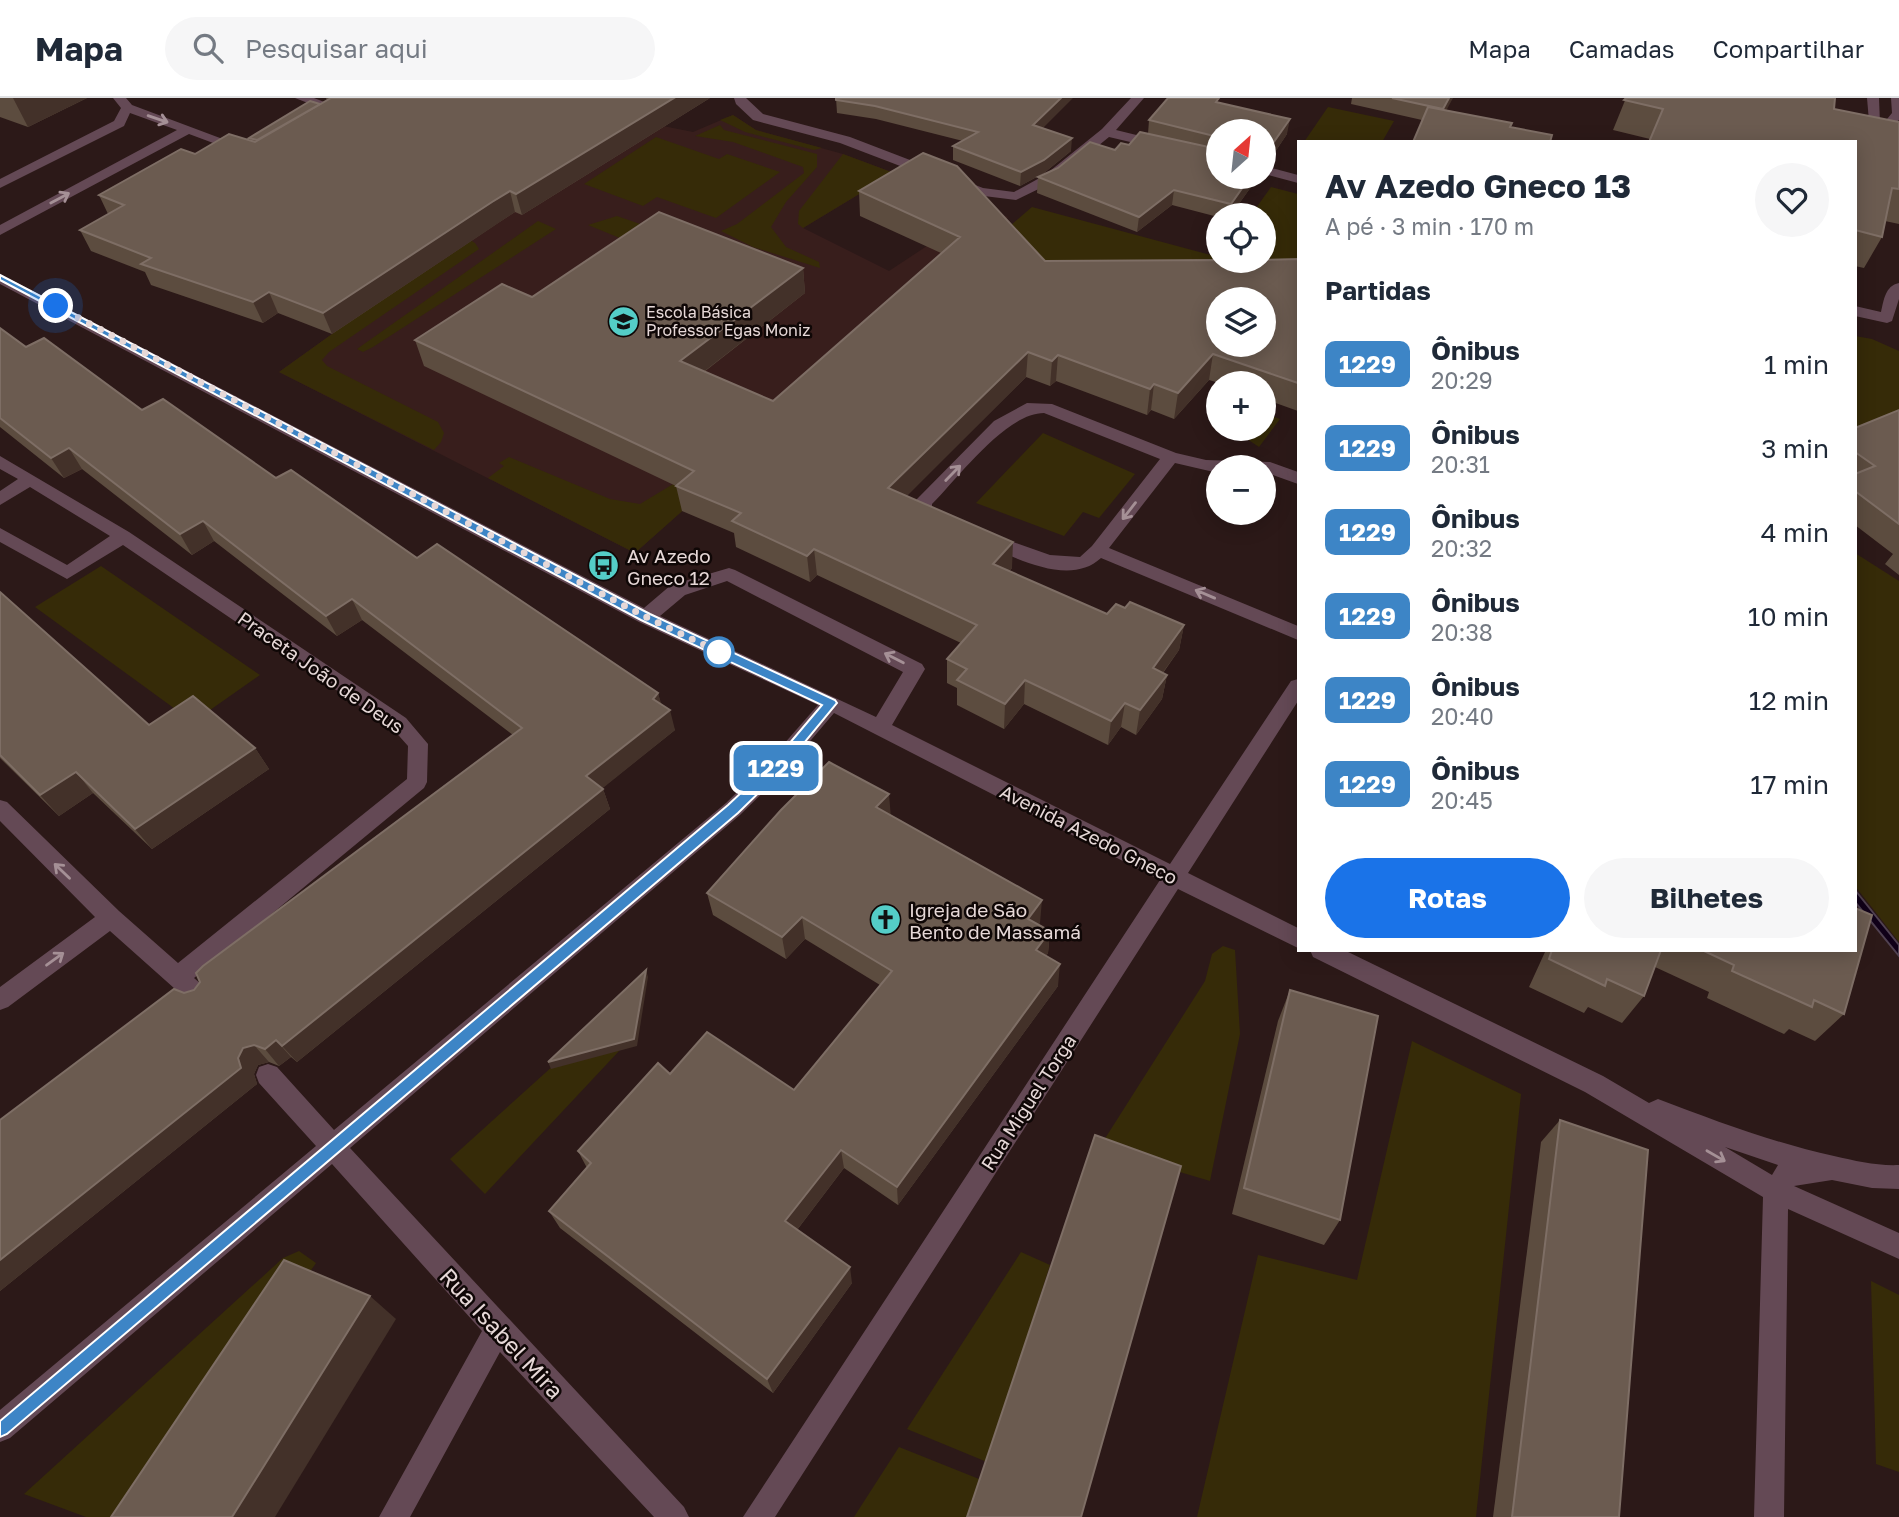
<!DOCTYPE html>
<html lang="pt">
<head>
<meta charset="utf-8">
<style>
  body { margin:0; font-family:"Golos Text",sans-serif; background:#f6f6f7; color:#1f2937; height:100vh; display:flex; flex-direction:column; font-size:26px; white-space:nowrap }
  * { box-sizing:border-box; margin:0 }
  p { font-size:23px; color:#747a83 }
  .icon { flex:none; width:38px; height:38px; fill:none; stroke:currentColor; stroke-width:2; stroke-linecap:round; stroke-linejoin:round }
  .map { position:relative; flex:1; overflow:hidden }
  .drawer { position:absolute; left:1297px; top:42px; width:560px; height:812px; display:flex; flex-direction:column; background:#fff; border-radius:0px; box-shadow:0 4px 18px #0003 }
  .drawer>* { flex:none }
  .badge { padding:0 14px; border-radius:10px; font-size:24px; line-height:46px }
  .needle { width:46px; rotate:27deg }
  .fabs { position:absolute; left:1206px; top:21px; display:grid; gap:14px }
  .fabs a { display:grid; place-items:center; width:70px; height:70px; border-radius:50%; background:#fff; box-shadow:0 4px 18px #0003; font-size:35px }
  .you { position:absolute; width:35px; height:35px; margin:-18px; border:5px solid #fff; border-radius:50%; background:#1a73e8; box-shadow:0 0 0 10px #1a73e833 }
  .map>.badge { position:absolute; translate:-50% -50%; box-shadow:0 0 0 4px #fff }
  h2 { padding:0 28px; font-size:26px; line-height:63px }
  .round { display:grid; place-items:center; flex:none; width:74px; height:74px; border-radius:37px; background:#f6f6f7 }
  .summary { display:flex; align-items:center; justify-content:space-between; height:119px; padding:0 28px }
  h1 { font-size:33px; font-weight:700; line-height:52px }
  .primary-button { display:flex; gap:14px; margin-top:auto; padding:14px 28px }
  .primary-button a { flex:1; height:80px; border-radius:42px; background:#1a73e8; color:#fff; font-size:28px; font-weight:700; line-height:80px; text-align:center }
  .primary-button a+a { background:#f6f6f7; color:#1f2937 }
  ul { padding:0; list-style:none }
  li { display:flex; align-items:center; gap:21px; height:84px; padding:0 28px }
  li div { flex:1 }
  li b { display:block; font-size:26px }
  li em { font-style:normal }
  li .badge { min-width:77px; font-weight:700; text-align:center }
  header { display:flex; align-items:center; gap:42px; box-sizing:border-box; height:98px; padding:0 35px; background:#fff; border-bottom:2px solid #e0e1e3 }
  header strong { font-size:33px }
  nav { display:flex; gap:38px; margin-inline-start:auto; font-size:24px }
  .search { width:490px; height:63px; background:#f6f6f7; display:flex; align-items:center; gap:18px; box-sizing:border-box; padding:0 24px; border-radius:38px; color:#747a83; font-size:26px }
  .map>svg:first-child { display:block }
  .built { fill:#381e1c }
  .green { fill:#362b08 }
  .water { fill:#100018; stroke:#504151; stroke-width:2 }
  .lines { fill:none; stroke-linecap:round; stroke-linejoin:round }
  .minor { fill:#644955; fill-rule:evenodd }
  .wall { fill:#5c4c3f }
  .shaded-wall { fill:#433129 }
  .building { fill:#6b5b50; stroke:#7e6e65; stroke-width:2; fill-rule:evenodd }
  .oneway { stroke:#a59096 }
  .line { fill:#3d85c6; stroke:#fff; stroke-width:2 }
  .walk { stroke:#e6d8d7; stroke-width:7; stroke-dasharray:0 12.6 }
  .stop-dot { fill:#fff; stroke:#3d85c6; stroke-width:3.5 }
  .labels { text-anchor:middle; dominant-baseline:central; stroke-width:5; stroke-linejoin:round; paint-order:stroke }
  .far-poi-label { font-size:16px; fill:#e6d8d7; stroke:#0f0706; text-anchor:start }
  .poi-label { font-size:19px; fill:#e6d8d7; stroke:#0f0706; text-anchor:start }
  .street-label { font-size:19px; fill:#e6d8d7; stroke:#0f0706 }
  .near-street-label { font-size:23px; fill:#e6d8d7; stroke:#0f0706 }
</style>
</head>
<body>
<header>
<strong>Mapa</strong>
<div class="search"><svg class="icon" aria-label="search" viewBox="0 0 24 24"><circle cx="10" cy="10" r="6"/><path d="M15 15l6 6"/></svg>Pesquisar aqui</div>
<nav><a>Mapa</a><a>Camadas</a><a>Compartilhar</a></nav>
</header>
<div class="map">
<svg width="1899" height="1419" viewBox="0 0 1899 1419">
  <rect width="100%" height="100%" fill="#2c1918"/>
  <polygon class="built" points="543,4 693,34 733,17 756,32 843,56 894,75 803,130 889,173 983,111 1008,119 926,196 635,455 279,274 332,236"/>
  <g class="green">
    <polygon points="1328,9 1394,23 1382,44 1304,44"/>
    <polygon points="733,17 756,32 822,50 814,52 745,34 720,22"/>
    <polygon points="720,27 724,32 817,56 817,69 786,104 771,129 786,149 819,164 820,170 753,149 721,133 737,126 804,75 803,69 733,44 695,38"/>
    <polygon points="656,39 719,61 727,56 780,74 716,120 657,99 643,108 584,86"/>
    <polygon points="843,56 894,75 803,130 798,126 799,113"/>
    <polygon points="1271,89 1298,96 1298,170 1059,184 996,140 1032,109 1218,159 1218,163 1264,163 1264,117 1251,117"/>
    <polygon points="617,118 643,127 632,145 588,127"/>
    <polygon points="538,123 556,131 373,249 363,254 357,251"/>
    <polygon points="457,134 475,145 479,151 329,254 322,262 327,268 438,324 444,335 441,344 434,352 279,274 332,236"/>
    <polygon points="910,211 635,455 488,380 504,368 499,365 509,359 610,401 640,406 703,368"/>
    <polygon points="1855,238 1872,241 1899,253 1899,312 1855,333"/>
    <polygon points="1264,315 1280,321 1259,349 1232,331 1264,331"/>
    <polygon points="1043,335 1135,376 1099,420 1083,414 1064,438 976,405"/>
    <polygon points="1855,455 1899,483 1899,844 1855,788"/>
    <polygon points="101,468 260,577 193,624 35,509"/>
    <polygon points="1223,848 1235,852 1240,936 1210,1083 1099,1050 1205,883 1212,856"/>
    <polygon points="585,939 620,952 485,1096 450,1061"/>
    <polygon points="1412,943 1521,996 1476,1419 1197,1419 1258,1157 1357,1182"/>
    <polygon points="299,1153 316,1165 140,1419 86,1419 24,1396 283,1160"/>
    <polygon points="1021,1154 1050,1167 987,1364 907,1331"/>
    <polygon points="1871,1183 1899,1197 1899,1374 1876,1366"/>
    <polygon points="899,1349 979,1381 968,1419 854,1419"/>
  </g>
  <polygon class="water" points="1855,792 1899,847 1899,858 1855,804"/>
  <g class="lines">
    <g class="minor">
      <polygon points="113,0 126,0 132,7 252,52 245,56 240,55 189,36 0,137 0,127 177,32 130,15 124,28 0,90 0,81 114,23 121,10"/>
      <polygon points="295,0 314,0 347,13 335,21 329,17 331,14"/>
      <polygon points="734,0 746,0 763,16 850,39 983,90 1014,94 1045,77 1102,31 1131,0 1144,0 1116,32 1165,44 1167,47 1160,51 1109,39 1055,83 1016,102 976,97 840,45 753,22 736,6"/>
      <polygon points="1867,0 1879,0 1880,26 1875,27 1869,23"/>
      <polygon points="1891,0 1899,0 1899,22 1889,30 1883,26 1892,15"/>
      <polygon points="1264,68 1298,77 1298,85 1264,76"/>
      <path d="M0,176L644,510L671,487L729,470L735,472L922,566L925,571L892,627L1170,766L1291,583L1298,581V603L1188,775L1298,830V850L1178,791L775,1419H743L1160,782L834,615L783,675L740,717L350,1050L684,1409L689,1419H654L500,1254L410,1419H379L482,1233L332,1066L10,1340L0,1344V1312L316,1048L259,985L256,977L259,969L268,966L277,969L334,1032L726,705L769,663L818,607L639,524L0,186ZM727,483L903,574L876,619L660,518L685,497Z"/>
      <path d="M1899,185V201L1892,223L1887,225L1855,218V208L1881,214C1884,202 1885,188 1899,185Z"/>
      <path d="M1027,305L1052,306L1176,355L1206,362L1270,364L1298,374V386L1264,374V369H1218V375L1175,365L1109,450L1298,528V542L1101,460C1069,490 1012,458 979,444L976,440L979,436L985,434L1050,457L1080,459L1092,448L1160,361L1044,315C1006,315 958,380 932,406V412L948,423L945,427H933L918,419L914,405L917,401L994,323Z"/>
      <polygon points="0,358 129,434 406,620 428,646 427,684 424,690 194,880 209,893 213,900 209,907 201,910 193,907 110,833 8,909 0,912 0,889 95,819 0,723 0,702 7,704 119,813 178,865 407,681 408,648 392,630 123,447 67,481 0,444 0,430 67,467 110,438 30,389 0,407 0,393 18,381 0,371"/>
      <path d="M1310,852H1344L1603,978L1649,1005L1658,1001C1716,1023 1774,1045 1834,1058C1856,1063 1877,1068 1899,1067V1091L1872,1090L1832,1082L1794,1088L1899,1135V1161L1788,1111L1784,1419H1754L1763,1099L1585,994L1313,859ZM1725,1049L1778,1067L1772,1077Z"/>
    </g>
  </g>
  <g class="wall">
    <polygon points="0,0 87,0 28,29 0,19"/>
    <polygon points="326,0 710,0 522,117 515,114 498,125 332,236 278,215 263,225 151,187 145,174 91,153 80,132 108,116 99,97 195,56 250,42 249,40 320,6 327,2"/>
    <polygon points="836,0 1043,30 1071,53 1044,75 1020,88 953,62 953,48 963,43 876,21 837,15"/>
    <polygon points="1352,0 1453,0 1422,22 1351,6"/>
    <polygon points="1626,0 1834,11 1899,24 1899,126 1885,123 1882,139 1864,170 1855,168 1855,44 1650,41 1613,32"/>
    <polygon points="1219,5 1287,36 1267,66 1264,66 1264,33 1218,33 1218,79 1258,79 1231,117 1218,117 1218,119 1172,107 1137,134 1037,95 1038,79 1129,47 1148,36 1149,22"/>
    <polygon points="859,93 1045,163 1298,161 1298,313 1264,301 1264,285 1219,285 1209,282 1174,321 1151,312 1147,317 1056,283 1050,288 1026,279 906,398 1012,470 1009,473 1107,516 1125,510 1184,527 1179,552 1163,575 1167,577 1162,601 1136,637 1121,629 1108,647 1024,606 1004,631 957,607 957,590 947,585 947,561 961,545 817,477 810,484 736,449 734,435 682,413 676,388 424,268 415,242 532,199 803,170 805,195 704,274 773,303 941,155 860,118"/>
    <polygon points="0,230 26,249 142,312 276,380 658,595 661,607 675,632 602,690 603,691 610,711 297,964 291,959 279,968 269,964 258,967 254,976 257,986 0,1193 0,1022 184,895 194,892 513,637 362,522 337,538 214,443 192,457 82,371 64,380 0,329"/>
    <polygon points="1899,312 1899,477 1885,466 1893,456 1855,427 1855,330"/>
    <polygon points="0,494 149,627 255,650 269,671 152,751 93,695 59,718 0,660"/>
    <polygon points="891,717 1040,825 1038,826 1050,833 1048,855 1046,858 1058,888 898,1107 844,1070 797,1132 852,1185 773,1295 560,1130 549,1113 587,1070 578,1053 670,976 794,992 880,887 805,841 786,861 713,817 707,795"/>
    <polygon points="1541,852 1855,852 1844,916 1815,943 1789,931 1784,936 1707,900 1709,894 1655,869 1644,898 1622,925 1588,909 1584,915 1529,889 1545,854"/>
    <polygon points="1290,892 1340,1122 1324,1147 1232,1116 1278,923"/>
    <polygon points="1560,1022 1619,1419 1493,1419 1541,1044"/>
  </g>
  <g class="shaded-wall">
    <polygon points="13,0 87,0 28,29"/>
    <polygon points="674,0 710,0 522,117 516,96"/>
    <polygon points="1061,0 1073,0 1033,40 1033,27"/>
    <polygon points="1449,0 1453,0 1439,26 1443,11"/>
    <polygon points="1290,21 1287,36 1267,66 1269,51"/>
    <polygon points="1072,40 1071,53 1044,75 1020,88 1021,74"/>
    <polygon points="1250,79 1258,79 1231,117 1229,117 1231,106"/>
    <polygon points="1174,92 1172,107 1137,134 1139,119"/>
    <polygon points="510,93 515,114 332,236 323,215"/>
    <polygon points="803,170 805,195 684,289 680,263"/>
    <polygon points="269,194 278,215 263,225 253,204"/>
    <polygon points="1028,254 1026,279 889,416 888,390"/>
    <polygon points="1213,256 1209,282 1174,321 1178,295"/>
    <polygon points="1058,257 1056,283 1050,288 1052,263"/>
    <polygon points="1154,286 1151,312 1147,317 1150,291"/>
    <polygon points="69,350 82,371 64,380 51,360"/>
    <polygon points="203,423 214,443 192,457 180,436"/>
    <polygon points="1013,444 1012,470 992,491 993,466"/>
    <polygon points="814,451 817,477 810,484 807,458"/>
    <polygon points="352,501 362,522 337,538 326,518"/>
    <polygon points="1184,527 1179,552 1148,595 1153,570"/>
    <polygon points="1167,577 1162,601 1136,637 1140,612"/>
    <polygon points="1025,582 1024,606 1004,631 1005,606"/>
    <polygon points="658,595 664,615 653,601"/>
    <polygon points="1125,605 1121,629 1108,647 1111,623"/>
    <polygon points="670,612 675,632 593,698 586,678"/>
    <polygon points="255,650 269,671 152,751 135,731"/>
    <polygon points="76,674 93,695 59,718 40,697"/>
    <polygon points="603,691 610,711 297,964 282,948"/>
    <polygon points="889,696 891,720 876,709"/>
    <polygon points="1042,802 1040,825 1026,843 1028,821"/>
    <polygon points="802,819 805,841 786,861 782,839"/>
    <polygon points="1050,833 1048,855 1034,874 1036,852"/>
    <polygon points="1060,866 1058,888 898,1107 897,1089"/>
    <polygon points="646,872 648,879 637,948 551,971 548,964"/>
    <polygon points="276,942 291,959 279,968 265,951"/>
    <polygon points="254,947 269,964 258,967 254,976 257,986 0,1193 0,1162 238,960 243,950"/>
    <polygon points="841,1052 844,1070 790,1141 785,1123"/>
    <polygon points="850,1169 852,1185 773,1295 767,1281"/>
    <polygon points="370,1198 396,1221 275,1419 232,1419"/>
  </g>
  <g class="building">
    <polygon points="331,0 674,0 516,96 510,93 492,104 323,215 269,194 253,204 141,166 151,160 80,132 124,107 99,97 181,51 195,56 229,36 255,44"/>
    <polygon points="836,0 1061,0 1033,27 1072,40 1044,62 1021,74 953,48 978,34 875,8 836,2"/>
    <polygon points="1168,0 1219,0 1216,4 1290,21 1269,51 1265,51 1264,60 1264,33 1218,33 1218,39 1149,22"/>
    <polygon points="1392,0 1449,0 1443,11"/>
    <polygon points="1626,0 1835,0 1834,11 1899,24 1899,91 1892,90 1882,139 1855,132 1855,44 1649,44 1663,11 1624,2"/>
    <polygon points="310,3 320,6 257,42 249,40"/>
    <polygon points="1428,9 1512,25 1510,29 1552,37 1550,44 1413,44"/>
    <polygon points="1140,34 1218,51 1218,79 1250,79 1231,106 1174,92 1139,119 1038,79 1058,70 1090,44 1115,52 1121,45 1129,47"/>
    <path d="M923,55L957,68L1045,163L1218,162L1264,163V162L1298,161V285L1213,256L1178,295L1154,286L1150,291L1058,257L1052,263L1028,254L888,390L1013,444L993,466L1107,516L1116,506L1125,510L1130,504L1184,527L1153,570L1167,577L1140,612L1125,605L1111,623L1025,582L1005,606L957,582L967,571L947,561L977,527L814,451L807,458L732,423L741,415L676,388L694,373L415,242L502,186L532,199L659,114L803,170L680,263L773,303L960,139L859,93ZM1218,201H1264V247H1218Z"/>
    <polygon points="0,230 26,249 44,240 142,312 163,301 276,380 291,372 417,460 437,446 658,595 653,601 670,612 586,678 603,691 282,948 276,942 265,951 254,947 243,950 238,960 241,970 0,1162 0,1022 174,891 184,895 194,892 200,884 196,875 203,868 522,630 352,501 326,518 203,423 180,436 69,350 51,360 0,320"/>
    <polygon points="1899,312 1899,426 1855,393 1855,376 1875,368 1855,354 1855,330"/>
    <polygon points="0,494 149,627 193,598 255,650 135,731 76,674 40,697 0,657"/>
    <polygon points="829,664 889,696 876,709 1042,802 1028,821 1050,833 1036,852 1060,866 897,1089 841,1052 785,1123 850,1169 767,1281 549,1113 591,1065 578,1053 658,965 670,976 707,934 794,992 892,873 802,819 782,839 707,795 781,712"/>
    <polygon points="1855,810 1872,817 1844,916 1814,902 1812,909 1732,873 1734,867 1702,852 1855,852"/>
    <polygon points="1552,852 1661,852 1644,898 1607,881 1605,888 1549,861"/>
    <polygon points="646,872 634,941 548,964"/>
    <polygon points="1290,892 1378,918 1340,1122 1244,1090"/>
    <polygon points="1560,1022 1648,1052 1619,1419 1512,1419"/>
    <polygon points="1095,1037 1181,1068 1081,1419 967,1419"/>
    <polygon points="284,1162 370,1198 232,1419 111,1419"/>
  </g>
  <defs><path id="oneway-shaft" d="M-6 0H5M1.5-3L5.5 0L1.5 3" fill="none" stroke-width="1.6" stroke-linecap="round" stroke-linejoin="round" transform="scale(1.75)"/></defs>
  <g class="oneway">
    <use href="#oneway-shaft" transform="translate(158 21) rotate(19)"/>
    <use href="#oneway-shaft" transform="translate(60 100) rotate(-28)"/>
    <use href="#oneway-shaft" transform="translate(953 375) rotate(-46)"/>
    <use href="#oneway-shaft" transform="translate(1129 413) rotate(128)"/>
    <use href="#oneway-shaft" transform="translate(1205 496) rotate(-157)"/>
    <use href="#oneway-shaft" transform="translate(894 560) rotate(-153)"/>
    <use href="#oneway-shaft" transform="translate(62 773) rotate(-136)"/>
    <use href="#oneway-shaft" transform="translate(55 861) rotate(-36)"/>
    <use href="#oneway-shaft" transform="translate(1716 1058) rotate(30)"/>
  </g>
  <polygon class="line" points="0,177 650,516 835,602 837,605 781,673 738,715 7,1336 0,1339 0,1323 728,707 772,666 822,607 641,522 0,182"/>
  <g class="lines">
    <polyline class="walk" points="56,208 646,519 719,554"/>
  </g>
  <defs>
    <symbol id="school-disc" viewBox="-11 -11 22 22"><circle r="9.5" fill="#54cdc7" stroke="#0f0706"/><path d="M0-5L7-2L0 1L-7-2ZM-4 1L0 2.5L4 1V4Q0 6-4 4Z" fill="#111"/></symbol>
    <symbol id="bus-disc" viewBox="-11 -11 22 22"><circle r="9.5" fill="#54cdc7" stroke="#0f0706"/><path d="M-5-6H5V4H4V6H2V4H-2V6H-4V4H-5ZM-3.5-4V0h7V-4ZM-3.5 1.2v1.5H-2V1.2ZM2 1.2v1.5H3.5V1.2Z" fill="#111"/></symbol>
    <symbol id="church-disc" viewBox="-11 -11 22 22"><circle r="9.5" fill="#54cdc7" stroke="#0f0706"/><path d="M-1.2-6h2.4v3.5h3.3v2.4h-3.3V6h-2.4V-.1h-3.3v-2.4h3.3Z" fill="#111"/></symbol>
  </defs>
  <g fill-rule="evenodd">
    <use href="#school-disc" x="606" y="206" width="35" height="35"/>
    <use href="#bus-disc" x="586" y="450" width="35" height="35"/>
    <use href="#church-disc" x="868" y="804" width="35" height="35"/>
  </g>
  <circle class="stop-dot" cx="719" cy="554" r="14"/>
  <g class="labels">
    <g class="far-poi-label">
      <text x="646" y="214">Escola Básica<tspan x="646" dy="18">Professor Egas Moniz</tspan></text>
    </g>
    <g class="poi-label">
      <text x="627" y="457">Av Azedo<tspan x="627" dy="22">Gneco 12</tspan></text>
      <text x="909" y="811">Igreja de São<tspan x="909" dy="22">Bento de Massamá</tspan></text>
    </g>
    <g class="street-label">
      <text transform="translate(321 574) rotate(35)">Praceta João de Deus</text>
      <text transform="translate(1089 736) rotate(27)">Avenida Azedo Gneco</text>
      <text transform="translate(1028 1004) rotate(-57)">Rua Miguel Torga</text>
    </g>
    <g class="near-street-label">
      <text transform="translate(502 1235) rotate(47)">Rua Isabel Mira</text>
    </g>
  </g>
</svg>
<div class="fabs">
<a><svg class="needle" viewBox="-14 -14 28 28"><path d="M0-13l5 13h-10z" fill="#e53935"/><path d="M0 13l5-13h-10z" fill="#747a83"/></svg></a>
<a><svg class="icon" aria-label="locate" viewBox="0 0 24 24"><circle cx="12" cy="12" r="6"/><path d="M12 2v4M12 18v4M2 12h4M18 12h4"/></svg></a>
<a><svg class="icon" aria-label="layers" viewBox="0 0 24 24"><path d="M12 4l9 5-9 5-9-5zM3 14l9 5 9-5"/></svg></a>
<a>+</a>
<a>−</a>
</div>
<div class="you" style="left:56px;top:208px"></div>
<b class="badge" style="left:776px;top:670px;background:#3d85c6;color:#fff">1229</b>
<section class="drawer">
<div class="summary"><div><h1>Av Azedo Gneco 13</h1><p>A pé · 3 min · 170 m</p></div><a class="round"><svg class="icon" aria-label="heart" viewBox="0 0 24 24"><path d="M12 20l-8-8c-3-5 5-10 8-4 3-6 11-1 8 4z"/></svg></a></div>
<h2>Partidas</h2>
<ul>
<li><span class="badge" style="background:#3d85c6;color:#fff">1229</span><div><b>Ônibus</b><p>20:29</p></div><em>1 min</em></li>
<li><span class="badge" style="background:#3d85c6;color:#fff">1229</span><div><b>Ônibus</b><p>20:31</p></div><em>3 min</em></li>
<li><span class="badge" style="background:#3d85c6;color:#fff">1229</span><div><b>Ônibus</b><p>20:32</p></div><em>4 min</em></li>
<li><span class="badge" style="background:#3d85c6;color:#fff">1229</span><div><b>Ônibus</b><p>20:38</p></div><em>10 min</em></li>
<li><span class="badge" style="background:#3d85c6;color:#fff">1229</span><div><b>Ônibus</b><p>20:40</p></div><em>12 min</em></li>
<li><span class="badge" style="background:#3d85c6;color:#fff">1229</span><div><b>Ônibus</b><p>20:45</p></div><em>17 min</em></li>
</ul>
<div class="primary-button"><a>Rotas</a><a>Bilhetes</a></div>
</section>
</div>
</body>
</html>
